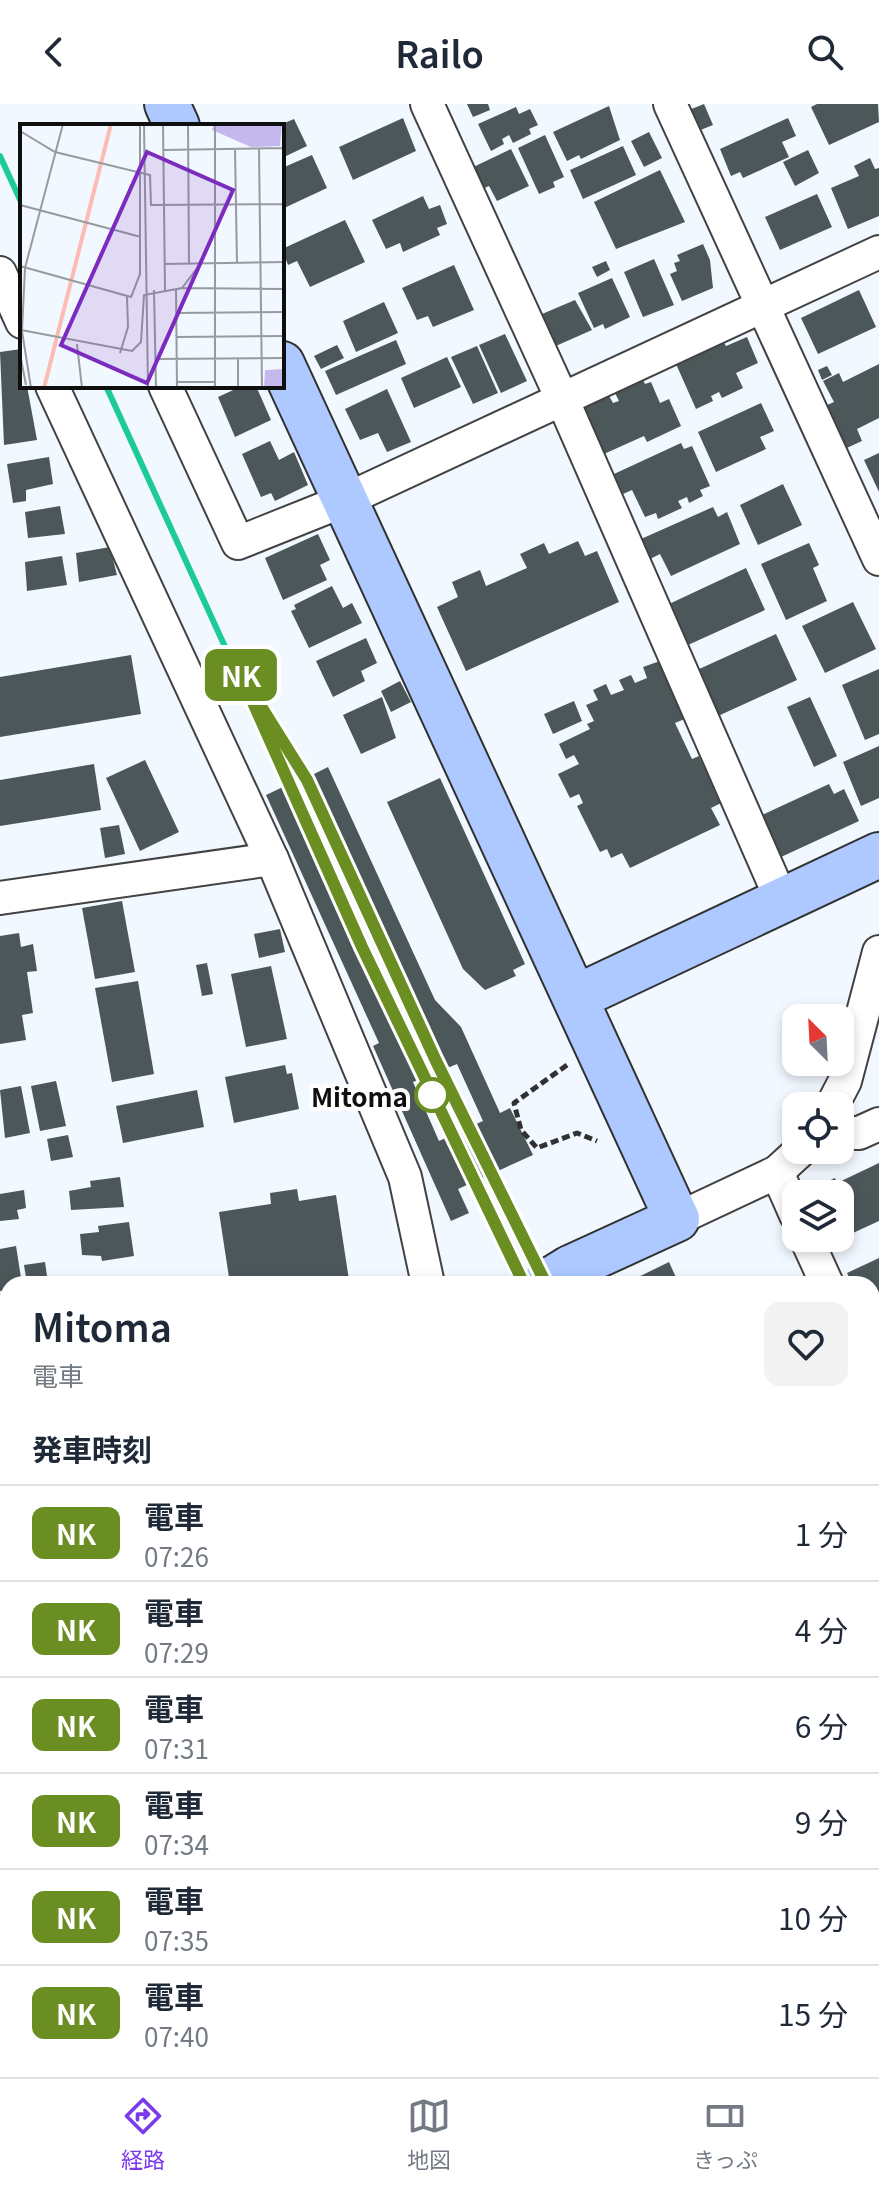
<!DOCTYPE html>
<html lang="ja">
<head>
<meta charset="utf-8">
<style>
  body { margin:0; font-family:Georgia,"Noto Sans JP",serif; background:#f2f2f3; color:#1f2937; height:100vh; display:flex; flex-direction:column; font-size:30px; white-space:nowrap }
  * { box-sizing:border-box; margin:0 }
  p { font-size:26px; color:#747a83 }
  .icon { flex:none; width:44px; height:44px; fill:none; stroke:currentColor; stroke-width:2; stroke-linecap:round; stroke-linejoin:round }
  .map { position:relative; flex:1; overflow:hidden }
  .details { position:absolute; left:0px; top:1172px; width:880px; height:802px; display:flex; flex-direction:column; background:#fff; border-radius:24px 24px 0 0; box-shadow:0 4px 12px #0003 }
  .details>* { flex:none }
  .badge { padding:0 16px; border-radius:12px; font-size:28px; line-height:52px }
  .needle { width:52px; rotate:336deg }
  .tools { position:absolute; left:782px; top:900px; display:grid; gap:16px }
  .tools a { display:grid; place-items:center; width:72px; height:72px; border-radius:16px; background:#fff; box-shadow:0 4px 12px #0003; font-size:40px }
  .map>.badge { position:absolute; translate:-50% -50%; box-shadow:0 0 0 4px #fff }
  h2 { padding:0 32px; font-size:30px; line-height:72px }
  .round { display:grid; place-items:center; flex:none; width:84px; height:84px; border-radius:16px; background:#f2f2f3 }
  .head { display:flex; align-items:center; justify-content:space-between; height:136px; padding:0 32px }
  h1 { font-size:38px; font-weight:600; line-height:60px }
  ul { padding:0; list-style:none }
  li { display:flex; align-items:center; gap:24px; height:96px; padding:0 32px; border-top:2px solid #e0e1e3 }
  li div { flex:1 }
  li b { display:block; font-size:30px }
  li em { font-style:normal }
  li .badge { min-width:88px; font-weight:700; text-align:center }
  header { display:flex; justify-content:space-between; align-items:center; height:104px; padding:0 32px; background:#fff; font-size:36px; font-weight:600 }
  .menu { display:flex; justify-content:space-around; align-items:center; height:112px; border-top:2px solid #e0e1e3; background:#fff; font-size:22px; color:#747a83 }
  .menu a { display:grid; justify-items:center; gap:4px }
  .menu .active { color:#7c3aed }
  .map>svg:first-child { display:block }
  .building { fill:#4b5759; fill-rule:evenodd }
  .lines { fill:none; stroke-linecap:round; stroke-linejoin:round }
  .street-casing { stroke:#424242; stroke-width:36 }
  .secondary-casing { stroke:#313131; stroke-width:48 }
  .path { stroke:#313131; stroke-width:5; stroke-dasharray:8 4; stroke-linecap:butt }
  .street { stroke:#fff; stroke-width:32 }
  .secondary { stroke:#adc9ff; stroke-width:44 }
  .rail { stroke:#1dca99; stroke-width:6 }
  .secondary-bridge-casing { stroke:#313131; stroke-width:48; stroke-linecap:butt }
  .secondary-bridge { stroke:#adc9ff; stroke-width:44 }
  .line-casing { stroke:#fff; stroke-width:18 }
  .line { stroke:#6b8e23; stroke-width:12 }
  .stop-dot { fill:#fff; stroke:#6b8e23; stroke-width:4 }
  .labels { text-anchor:middle; dominant-baseline:central; stroke-width:8; stroke-linejoin:round; paint-order:stroke }
  .stop-label { font-size:26px; font-weight:bold; fill:#0f0f0f; stroke:#fff; text-anchor:end }
  .inset-river { fill:none; stroke:#fabcb3; stroke-width:4 }
  .inset-road { fill:none; stroke:#979b9f; stroke-width:2 }
  .view { fill:#7b2cbf; fill-opacity:0.15; stroke:#7b2cbf; stroke-width:4 }
  .inset-edge { fill:none; stroke:#0f0f0f; stroke-width:4 }
</style>
</head>
<body>
<header><svg class="icon" aria-label="back" viewBox="0 0 24 24"><path d="M15 5l-7 7 7 7"/></svg>Railo<svg class="icon" aria-label="search" viewBox="0 0 24 24"><circle cx="10" cy="10" r="6"/><path d="M15 15l6 6"/></svg></header>
<div class="map">
<svg width="879" height="1973" viewBox="0 0 879 1973">
  <rect width="100%" height="100%" fill="#f2f8ff"/>
  <g class="building">
    <polygon points="467,0 488,0 490,6 473,13"/>
    <polygon points="704,0 713,21 693,29 684,8"/>
    <polygon points="817,0 878,0 879,18 829,41 811,3"/>
    <polygon points="609,2 620,36 581,55 579,51 567,57 553,28"/>
    <polygon points="516,3 519,10 530,5 538,21 529,25 531,30 513,39 509,31 502,35 504,40 491,47 478,20"/>
    <polygon points="403,14 416,47 353,76 339,43"/>
    <polygon points="788,14 796,32 782,38 789,53 743,74 740,68 731,72 720,45"/>
    <polygon points="294,15 307,42 282,54 282,20"/>
    <polygon points="649,28 662,54 644,63 631,37"/>
    <polygon points="545,31 564,73 553,78 555,83 539,90 518,44"/>
    <polygon points="623,42 636,71 583,95 570,66"/>
    <polygon points="511,45 529,82 497,97 489,82 475,88 465,67"/>
    <polygon points="808,46 819,69 795,82 783,58"/>
    <polygon points="312,51 327,84 282,105 282,64"/>
    <polygon points="870,54 875,65 879,64 879,112 848,125 831,84 859,72 854,62"/>
    <polygon points="660,66 685,118 616,145 594,98"/>
    <polygon points="817,90 832,123 780,146 765,113"/>
    <polygon points="423,92 429,105 440,101 447,120 437,124 440,131 403,148 400,139 386,145 372,116"/>
    <polygon points="345,116 365,158 310,183 297,157 288,161 282,145"/>
    <polygon points="703,140 710,156 713,184 682,197 670,170 677,167 674,159 680,157 677,151"/>
    <polygon points="654,155 674,201 643,213 624,168"/>
    <polygon points="606,157 610,166 597,173 592,163"/>
    <polygon points="454,161 474,206 433,223 428,212 417,216 402,184"/>
    <polygon points="612,174 630,213 605,225 603,220 594,224 578,189"/>
    <polygon points="859,186 876,223 818,250 801,214"/>
    <polygon points="575,196 592,226 549,245 535,213"/>
    <polygon points="384,198 398,229 356,248 343,217"/>
    <polygon points="505,230 527,277 501,289 479,241"/>
    <polygon points="747,233 758,259 736,269 743,284 722,294 719,288 711,292 713,297 696,305 676,260 723,237 726,242"/>
    <polygon points="396,236 406,260 336,291 325,267"/>
    <polygon points="337,241 344,254 321,265 314,252"/>
    <polygon points="477,242 498,289 473,300 451,253"/>
    <polygon points="21,245 22,282 27,282 37,336 4,341 0,248"/>
    <polygon points="447,253 461,283 414,304 401,274"/>
    <polygon points="879,260 879,314 857,325 862,337 838,348 818,305 834,298 823,277 839,269 843,278"/>
    <polygon points="827,262 832,271 822,276 818,266"/>
    <polygon points="641,272 645,280 651,278 660,299 669,295 681,322 647,338 644,332 595,354 579,304 608,290 613,299 619,297 613,285"/>
    <polygon points="242,282 256,282 271,316 235,333 218,293"/>
    <polygon points="387,285 411,338 387,348 378,329 360,336 345,305"/>
    <polygon points="761,299 774,327 760,333 766,345 716,368 698,328"/>
    <polygon points="270,337 279,356 294,348 308,381 275,397 271,389 261,393 242,350"/>
    <polygon points="681,339 684,345 692,342 710,382 700,386 703,392 689,399 687,393 678,397 682,404 658,415 656,409 645,413 632,386 623,390 614,370"/>
    <polygon points="879,349 879,388 864,356"/>
    <polygon points="49,353 53,380 26,386 26,397 13,399 7,360"/>
    <polygon points="783,380 802,421 758,441 740,401"/>
    <polygon points="60,402 65,430 28,434 25,408"/>
    <polygon points="713,403 718,413 727,408 740,440 671,472 660,450 650,455 641,435"/>
    <polygon points="318,430 330,456 320,461 327,476 283,496 265,454"/>
    <polygon points="578,437 585,452 597,447 619,498 466,567 437,503 458,493 452,478 480,466 486,482 527,464 520,450 544,439 549,450"/>
    <polygon points="809,439 819,461 813,464 827,497 786,516 761,460"/>
    <polygon points="110,443 117,471 79,478 76,449"/>
    <polygon points="62,452 67,481 27,487 25,458"/>
    <polygon points="746,464 765,506 688,541 669,500"/>
    <polygon points="332,482 343,504 352,499 362,519 309,544 291,507 296,505 294,501"/>
    <polygon points="853,498 876,545 825,569 802,522"/>
    <polygon points="776,530 797,576 718,612 697,566"/>
    <polygon points="366,534 377,559 361,567 365,577 333,593 316,557"/>
    <polygon points="131,551 141,610 0,633 0,573"/>
    <polygon points="660,557 687,614 675,619 692,655 699,652 721,699 711,704 720,721 630,764 622,749 611,754 607,745 600,748 577,702 583,699 579,690 570,694 558,670 579,660 574,651 566,655 559,640 590,625 587,620 594,617 586,601 598,596 593,586 606,580 611,591 624,586 619,576 631,571 635,579 647,574 643,563"/>
    <polygon points="879,565 879,630 865,636 842,581"/>
    <polygon points="400,577 411,598 391,608 381,587"/>
    <polygon points="382,593 396,634 361,650 343,611"/>
    <polygon points="810,593 837,652 814,663 787,603"/>
    <polygon points="574,597 582,617 553,630 544,610"/>
    <polygon points="879,642 879,694 861,702 843,658"/>
    <polygon points="145,656 179,728 140,747 106,674"/>
    <polygon points="94,660 101,706 0,722 0,676"/>
    <path d="M328,663L435,896L461,923L500,1009L510,1004L533,1051L458,1085L469,1109L451,1117L373,942L379,939L266,691L285,682L412,959L439,947L312,671ZM457,960L483,1017L439,1037L413,978Z"/>
    <polygon points="440,674 525,860 513,866 516,872 485,886 463,865 387,698"/>
    <polygon points="829,680 834,690 844,685 859,717 781,753 762,711"/>
    <polygon points="119,721 125,750 105,754 100,724"/>
    <polygon points="122,797 135,868 95,875 82,804"/>
    <polygon points="280,825 285,848 259,854 254,830"/>
    <polygon points="19,829 21,843 33,840 37,867 27,868 33,909 22,911 26,936 0,940 0,832"/>
    <polygon points="207,859 213,890 202,892 196,861"/>
    <polygon points="271,862 287,935 246,943 231,870"/>
    <polygon points="138,877 154,970 112,978 95,884"/>
    <polygon points="285,961 287,970 292,969 299,1005 234,1019 225,973"/>
    <polygon points="56,977 66,1022 40,1027 31,982"/>
    <polygon points="21,982 30,1029 5,1034 0,986"/>
    <polygon points="197,986 204,1023 123,1039 116,1002"/>
    <polygon points="68,1031 73,1053 51,1057 47,1035"/>
    <polygon points="879,1059 879,1117 829,1140 826,1134 840,1134 840,1090 800,1090 835,1074 837,1079"/>
    <polygon points="120,1073 124,1103 71,1106 69,1087 91,1083 90,1077"/>
    <polygon points="297,1085 299,1097 336,1091 349,1176 322,1180 230,1180 219,1108 271,1100 270,1089"/>
    <polygon points="24,1086 26,1104 17,1106 19,1115 0,1117 0,1090"/>
    <polygon points="129,1118 134,1152 102,1157 101,1152 82,1151 80,1130 99,1128 98,1122"/>
    <polygon points="16,1142 22,1180 8,1180 8,1186 0,1187 0,1145"/>
    <polygon points="879,1154 879,1197 872,1201 872,1180 852,1180 847,1169"/>
    <polygon points="45,1158 48,1179 27,1180 24,1161"/>
    <polygon points="669,1158 679,1180 624,1180"/>
    <polygon points="132,1173 133,1180 107,1180 107,1176"/>
    <polygon points="8,1201 8,1224 0,1225 1,1202"/>
    <polygon points="879,1384 879,1425 872,1429 872,1387"/>
    <polygon points="879,1444 879,1495 876,1487 872,1489 872,1447"/>
    <polygon points="8,1496 8,1599 0,1600 0,1498"/>
    <polygon points="879,1637 879,1673 872,1676 872,1640"/>
    <polygon points="0,1746 3,1746 8,1779 0,1780"/>
    <polygon points="8,1797 8,1826 0,1827 0,1799"/>
    <polygon points="484,1966 535,1966 538,1973 487,1973"/>
    <polygon points="583,1966 681,1966 665,1973 586,1973"/>
  </g>
  <g class="lines">
    <defs>
      <g id="street">
        <polyline points="427,0 563,297 782,797"/>
        <polyline points="670,0 879,455"/>
        <polyline points="0,169 22,218"/>
        <polyline points="52,282 272,755 405,1073 428,1180"/>
        <polyline points="165,282 238,439 343,397 879,148"/>
        <polyline points="0,794 272,755"/>
        <polyline points="832,1002 845,977 879,848"/>
        <polyline points="840,1029 859,1029 879,1020"/>
        <polyline points="777,1068 796,1111"/>
        <polyline points="677,1115 777,1068 801,1046"/>
        <polyline points="806,1134 827,1180"/>
        <polyline points="872,1281 879,1297"/>
        <polyline points="0,1365 8,1364"/>
        <polyline points="872,1736 879,1733"/>
        <polyline points="872,1761 879,1776"/>
        <polyline points="172,1966 177,1973"/>
      </g>
      <g id="secondary">
        <polyline points="167,0 177,22"/>
        <polyline points="282,260 677,1115 570,1164"/>
        <polyline points="577,893 879,751"/>
        <polyline points="0,1937 8,1935"/>
      </g>
    </defs>
    <use href="#street" class="street-casing"/>
    <use href="#secondary" class="secondary-casing"/>
    <polyline class="path" points="567,961 514,999 521,1026 537,1044 577,1029 597,1037"/>
    <use href="#street" class="street"/>
    <use href="#secondary" class="secondary"/>
    <g class="rail">
      <polyline points="0,52 22,100"/>
      <polyline points="106,282 362,843 524,1180"/>
      <polyline points="273,621 307,676 436,957 546,1180"/>
      <polyline points="872,1928 879,1943"/>
    </g>
    <defs>
      <polyline id="secondary-bridge" points="544,1180 570,1164"/>
    </defs>
    <use href="#secondary-bridge" class="secondary-bridge-casing"/>
    <use href="#secondary-bridge" class="secondary-bridge"/>
  </g>
  <g class="lines">
    <defs>
      <polyline id="line" points="524,1180 362,843 239,567 307,676 436,957 546,1180"/>
    </defs>
    <use href="#line" class="line-casing"/>
    <use href="#line" class="line"/>
  </g>
  <circle class="stop-dot" cx="432" cy="991" r="16"/>
  <g class="labels">
    <g class="stop-label">
      <text x="408" y="991">Mitoma</text>
    </g>
  </g>
  <g transform="translate(20 20)">
    <rect width="264" height="264" fill="#f2f8ff"/>
    <path d="M194,0H262L260,22L231,23L192,6ZM264,245V264H244L245,246Z" fill="#c5b8ed"/>
    <path class="inset-river" d="M24,264L91,0"/>
    <path class="inset-road" d="M124,0L128,264M143,0L145,166M168,0L169,140M0,7L35,28L130,51L131,81L264,80M264,18V86M215,25L217,139M239,25L242,264M143,26L264,24M0,81L121,113M144,140L264,138M0,142L111,173L120,150V0M162,164L264,165M134,166L136,264M156,166L157,264M156,189L264,188M1,206L112,227L121,218L124,171L162,164L181,139M156,213L264,212M57,220L62,264M100,229L108,203L107,173M0,230L6,261M135,235L264,234M218,235V264M157,258H194M11,264L2,207L5,144L43,0M195,264V0"/>
    <path class="view" d="M127,28L213,66L127,259L41,221Z"/>
    <rect width="264" height="264" class="inset-edge"/>
  </g>
</svg>
<div class="tools">
<a><svg class="needle" viewBox="-14 -14 28 28"><path d="M0-13l5 13h-10z" fill="#e53935"/><path d="M0 13l5-13h-10z" fill="#747a83"/></svg></a>
<a><svg class="icon" aria-label="locate" viewBox="0 0 24 24"><circle cx="12" cy="12" r="6"/><path d="M12 2v4M12 18v4M2 12h4M18 12h4"/></svg></a>
<a><svg class="icon" aria-label="layers" viewBox="0 0 24 24"><path d="M12 4l9 5-9 5-9-5zM3 14l9 5 9-5"/></svg></a>
</div>
<b class="badge" style="left:241px;top:571px;background:#6b8e23;color:#fff">NK</b>
<section class="details">
<div class="head"><div><h1>Mitoma</h1><p>電車</p></div><a class="round"><svg class="icon" aria-label="heart" viewBox="0 0 24 24"><path d="M12 20l-8-8c-3-5 5-10 8-4 3-6 11-1 8 4z"/></svg></a></div>
<h2>発車時刻</h2>
<ul>
<li><span class="badge" style="background:#6b8e23;color:#fff">NK</span><div><b>電車</b><p>07:26</p></div><em>1 分</em></li>
<li><span class="badge" style="background:#6b8e23;color:#fff">NK</span><div><b>電車</b><p>07:29</p></div><em>4 分</em></li>
<li><span class="badge" style="background:#6b8e23;color:#fff">NK</span><div><b>電車</b><p>07:31</p></div><em>6 分</em></li>
<li><span class="badge" style="background:#6b8e23;color:#fff">NK</span><div><b>電車</b><p>07:34</p></div><em>9 分</em></li>
<li><span class="badge" style="background:#6b8e23;color:#fff">NK</span><div><b>電車</b><p>07:35</p></div><em>10 分</em></li>
<li><span class="badge" style="background:#6b8e23;color:#fff">NK</span><div><b>電車</b><p>07:40</p></div><em>15 分</em></li>
</ul>
</section>
</div>
<nav class="menu">
<a class="active"><svg class="icon" aria-label="directions" viewBox="0 0 24 24"><path d="M12 3l9 9-9 9-9-9zM9 14v-3h6M13 9l2 2-2 2"/></svg>経路</a>
<a><svg class="icon" aria-label="map" viewBox="0 0 24 24"><path d="M3 6l6-2 6 2 6-2v14l-6 2-6-2-6 2zM9 4v14M15 6v14"/></svg>地図</a>
<a><svg class="icon" aria-label="tickets" viewBox="0 0 24 24"><path d="M3 7h18v10H3zM15 7v10"/></svg>きっぷ</a>
</nav>
</body>
</html>
